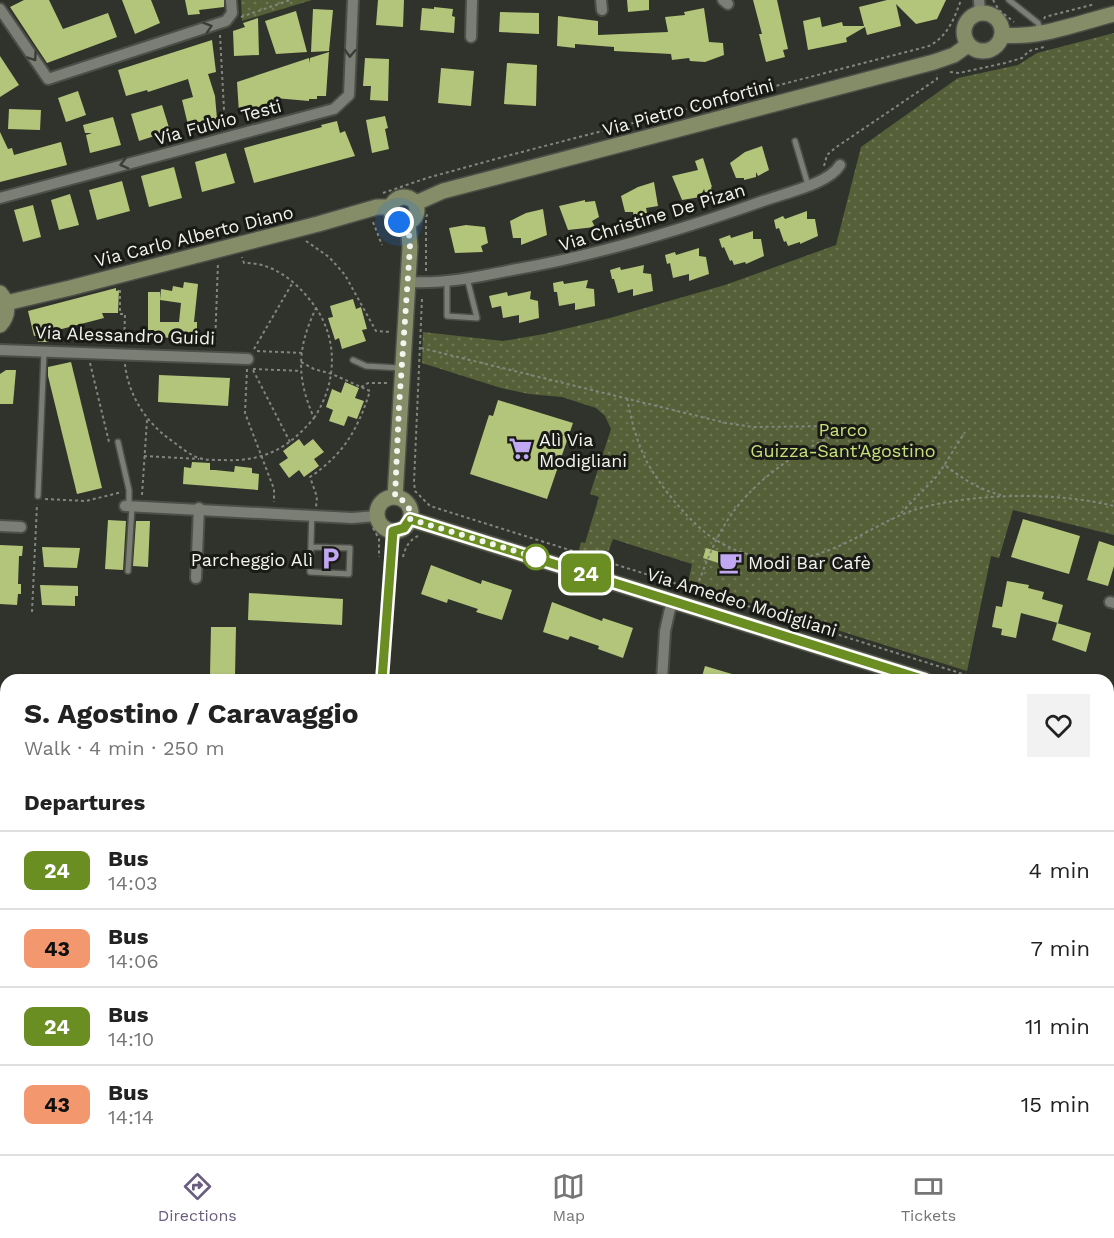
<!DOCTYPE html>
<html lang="en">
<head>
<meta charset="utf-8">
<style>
  body { margin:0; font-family:"Work Sans",sans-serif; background:#f2f2f2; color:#222; height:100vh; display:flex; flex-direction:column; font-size:22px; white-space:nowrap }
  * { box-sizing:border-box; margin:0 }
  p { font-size:20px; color:#767676 }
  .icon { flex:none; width:33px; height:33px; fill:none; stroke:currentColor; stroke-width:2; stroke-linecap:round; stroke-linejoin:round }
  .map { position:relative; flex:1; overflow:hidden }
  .sheet { position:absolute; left:0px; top:674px; width:1114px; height:482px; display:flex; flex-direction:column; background:#fff; border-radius:18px 18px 0 0; box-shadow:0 2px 4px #0004 }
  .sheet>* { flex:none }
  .badge { padding:0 12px; border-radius:9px; font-size:21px; line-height:39px }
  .you { position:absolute; width:30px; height:30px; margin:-15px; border:4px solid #fff; border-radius:50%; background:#1a73e8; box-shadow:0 0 0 9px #1a73e833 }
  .map>.badge { position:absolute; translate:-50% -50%; box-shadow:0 0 0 3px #fff }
  h2 { padding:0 24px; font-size:22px; line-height:54px }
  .round { display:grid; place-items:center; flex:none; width:63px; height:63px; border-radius:0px; background:#f2f2f2 }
  .summary { display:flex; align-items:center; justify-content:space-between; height:102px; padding:0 24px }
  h1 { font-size:28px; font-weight:700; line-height:45px }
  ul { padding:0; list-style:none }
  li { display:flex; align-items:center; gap:18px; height:78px; padding:0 24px; border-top:2px solid #e0e0e0 }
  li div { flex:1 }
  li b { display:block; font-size:22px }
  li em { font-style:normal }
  li .badge { min-width:66px; font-weight:700; text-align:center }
  .tab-bar { display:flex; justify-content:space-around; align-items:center; height:84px; border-top:2px solid #e0e0e0; background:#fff; font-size:16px; color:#767676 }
  .tab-bar a { display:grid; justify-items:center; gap:3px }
  .tab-bar .selected { color:#6a5e80 }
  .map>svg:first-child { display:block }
  .park { fill:url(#park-dots) }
  .building { fill:#b3c57a; fill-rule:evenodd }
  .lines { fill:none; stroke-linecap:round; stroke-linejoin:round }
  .lane-casing { stroke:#4c4e48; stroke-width:8 }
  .street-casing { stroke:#4c4e48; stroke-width:14 }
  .secondary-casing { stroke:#4c4e48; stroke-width:18 }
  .path { stroke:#83867f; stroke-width:2; stroke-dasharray:3 3; stroke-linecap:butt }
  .lane { stroke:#7b7e74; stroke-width:5 }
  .street { stroke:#7b7e74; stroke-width:10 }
  .secondary { stroke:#848c68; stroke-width:15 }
  .oneway { stroke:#3b3d37 }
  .line-casing { stroke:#fff; stroke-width:14 }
  .line { stroke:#6b8e23; stroke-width:9 }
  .walk { stroke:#f2f4ee; stroke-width:6; stroke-dasharray:0 10.8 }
  .stop-dot { fill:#fff; stroke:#6b8e23; stroke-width:3 }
  .labels { text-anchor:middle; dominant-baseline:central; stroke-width:6; stroke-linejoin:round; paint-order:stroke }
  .street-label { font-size:18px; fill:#f2f4ee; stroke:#191a16 }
  .park-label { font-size:18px; fill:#c8e07a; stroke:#191a16 }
  .poi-label { font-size:18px; fill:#f2f4ee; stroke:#191a16; text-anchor:start }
</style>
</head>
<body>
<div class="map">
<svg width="1114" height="1154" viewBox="0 0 1114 1154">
  <defs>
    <pattern id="park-dots" width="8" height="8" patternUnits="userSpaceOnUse" patternTransform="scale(1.5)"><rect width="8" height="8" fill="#566038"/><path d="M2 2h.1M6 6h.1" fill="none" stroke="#6f7755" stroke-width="1.8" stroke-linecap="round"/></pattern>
  </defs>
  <rect width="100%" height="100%" fill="#30332b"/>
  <g class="park">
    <polygon points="241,0 312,0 242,21"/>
    <polygon points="1114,33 1114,535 1013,510 999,558 991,556 967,671 688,583 692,564 613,539 606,558 579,550 581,542 585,543 599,497 590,494 611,429 605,416 596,408 562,397 529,394 501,388 422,363 423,332 503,341 544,334 610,318 725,285 836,245 861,147 958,78 1018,65 1037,53"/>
    <polygon points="1108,953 1114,954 1114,1102 1108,1096"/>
  </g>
  <g class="building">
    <polygon points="24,0 49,0 63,29 108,13 117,37 47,63 10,7"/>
    <polygon points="122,0 151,0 160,23 135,34"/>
    <polygon points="185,0 224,0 224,7 199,10 200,14 188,15"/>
    <polygon points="378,0 404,0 403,27 376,25"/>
    <polygon points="627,0 649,0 649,10 628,12"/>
    <polygon points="753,0 777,0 788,49 783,50 785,57 766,62 759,34 762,34"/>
    <polygon points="887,0 946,0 937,19 916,24 896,4 901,26 867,35 865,27 846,38 847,42 808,50 803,21 820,17 822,27 842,22 843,26 864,26 859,7"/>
    <polygon points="434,7 453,9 452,16 455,17 454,33 420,30 422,8 434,9"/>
    <polygon points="704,8 709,42 723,43 724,55 705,62 690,61 689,58 672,60 671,54 614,51 614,47 575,44 575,48 557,46 558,16 598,21 598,35 668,32 665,17 685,15 684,12"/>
    <polygon points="313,9 333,10 329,51 311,52"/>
    <polygon points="296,11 307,52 276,54 265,21"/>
    <polygon points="500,12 539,13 539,34 499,32"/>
    <polygon points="258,18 259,55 234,56 233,31 245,27 243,23"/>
    <polygon points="212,40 216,72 208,74 215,96 217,119 188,125 182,100 193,97 188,79 148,92 147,90 126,96 118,70"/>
    <polygon points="329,52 326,96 317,96 317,99 309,99 309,101 275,98 275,104 239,113 237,82 309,58 310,63 310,58"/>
    <polygon points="0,56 19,85 0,97"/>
    <polygon points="365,58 389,59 388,101 370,100 371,86 363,86"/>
    <polygon points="507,63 537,65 536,106 504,104"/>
    <polygon points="441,68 474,71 471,106 438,103"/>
    <polygon points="78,91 86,115 66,122 58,98"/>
    <polygon points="162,105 170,131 139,141 131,114"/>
    <polygon points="9,109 41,110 40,130 8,129"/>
    <polygon points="385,116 388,128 385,129 389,149 372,153 366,120"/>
    <polygon points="113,117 121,145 90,153 86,135 92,133 85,133 83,125"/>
    <polygon points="337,121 340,133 345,131 355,156 254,183 244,148 322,127 321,125"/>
    <polygon points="0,132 8,149 12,148 14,155 61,142 67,165 0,182"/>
    <polygon points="762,146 769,170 758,176 756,172 756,177 744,180 744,178 736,178 730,163 745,152"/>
    <polygon points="226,153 235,183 202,192 195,162"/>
    <polygon points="703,158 712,187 711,187 713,197 707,198 704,189 700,197 682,200 672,176 698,170 695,161"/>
    <polygon points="174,167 182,198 149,207 141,176"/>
    <polygon points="122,181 130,211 97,220 89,190"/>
    <polygon points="654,182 658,206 646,208 647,213 634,218 633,212 625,212 621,196 638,187"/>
    <polygon points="70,194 79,225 59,230 51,200"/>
    <polygon points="585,200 585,202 595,201 599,217 592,221 595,227 568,230 559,206"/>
    <polygon points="33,205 41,237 23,242 14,210"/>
    <polygon points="543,209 547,235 521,245 521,238 513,238 510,221 526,213"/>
    <polygon points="807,211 807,219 815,219 818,236 800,244 800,242 788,246 786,241 784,242 779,228 776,229 774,220 783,216 785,219"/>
    <polygon points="466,225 485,227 488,243 481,246 483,252 455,253 449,228"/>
    <polygon points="753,231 753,239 761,239 764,256 746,264 745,262 734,265 732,260 730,261 724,247 722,248 719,239 730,235 731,238"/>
    <polygon points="699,248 699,256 706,257 709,274 689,281 689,274 673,278 670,263 667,264 665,255 675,252 676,255"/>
    <polygon points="644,265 643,273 651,274 653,291 633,296 633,289 618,293 614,279 612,279 610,270 620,267 621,270"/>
    <polygon points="588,280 586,288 594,289 595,306 575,310 575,303 559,306 557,292 554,292 553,283 563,281 564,284"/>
    <path d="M184,282L198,284L194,322H197V336L173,334V338L154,337V330H148V292H160V300L161,289L172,291L173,286L183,288ZM160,300L181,303L179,322H160Z"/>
    <polygon points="116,288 116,291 119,290 118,313 102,313 104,318 58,330 58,336 49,335 49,342 38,342 38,335 34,336 28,311"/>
    <polygon points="531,291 530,299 538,301 539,318 519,323 519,315 503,318 501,306 492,308 489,296 507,292 508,296"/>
    <polygon points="353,299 356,309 361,307 367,329 362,330 366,341 342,349 339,338 335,340 328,318 333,317 330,306"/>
    <polygon points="71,362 102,488 77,494 48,376 48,367"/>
    <polygon points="6,370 16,370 13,404 0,404 0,374"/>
    <polygon points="159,375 230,378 228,406 158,402"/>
    <polygon points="345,382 359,388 355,398 364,401 357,419 348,416 344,426 329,421 333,410 326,407 332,389 341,393"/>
    <polygon points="498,400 573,423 547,499 470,474 489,415 493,416"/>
    <polygon points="299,439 304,446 313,439 324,452 314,459 319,466 304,477 299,470 289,478 279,464 288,458 283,451"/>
    <polygon points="192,462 210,463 210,470 215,470 234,472 235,466 252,468 252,473 259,474 258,490 183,484 184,467 191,468"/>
    <polygon points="1023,519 1080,536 1069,574 1011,557"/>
    <polygon points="108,520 126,521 123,570 105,569"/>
    <polygon points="136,521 150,521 148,567 133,566"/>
    <polygon points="1099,541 1114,546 1114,566 1108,586 1087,580"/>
    <polygon points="0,545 23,546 22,556 19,556 18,584 21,584 21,594 18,594 17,605 0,604"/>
    <polygon points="42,547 80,548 77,568 44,567"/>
    <polygon points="706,548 740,558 737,569 703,558"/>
    <polygon points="431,565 481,584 482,580 512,590 502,620 476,612 478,609 448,599 447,603 421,594"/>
    <polygon points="1007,581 1029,585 1028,588 1044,592 1042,599 1063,605 1058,623 1021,613 1016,638 1001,635 1002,629 992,627 996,606 1002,607"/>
    <polygon points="40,585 78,586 78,596 75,596 75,606 42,605"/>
    <polygon points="249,593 343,599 342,625 248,620"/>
    <polygon points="552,602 602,621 603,618 633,628 623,658 598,649 599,646 570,636 568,640 543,632"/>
    <polygon points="1057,623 1091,633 1086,652 1052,640"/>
    <polygon points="211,627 236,627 235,676 210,675"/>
    <polygon points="705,666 742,677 742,680 701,680"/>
  </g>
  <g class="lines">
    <defs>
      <g id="lane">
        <polyline points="1009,0 1038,23 1041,32"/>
        <polyline points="795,141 808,185"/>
        <polyline points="447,282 447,316 477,318 467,278"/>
        <polyline points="353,360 366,366 401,368"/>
        <polyline points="118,442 129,490 129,506"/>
        <polyline points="38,496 44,352"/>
        <path d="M311,547L350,548L349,574L310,572C311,553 311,534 312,515"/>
        <polyline points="128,571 132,507"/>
        <polyline points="855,1149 860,1154"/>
        <polyline points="604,1154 609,1149"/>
      </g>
      <g id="street">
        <polyline points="601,0 602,10"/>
        <polyline points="723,0 728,4"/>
        <polyline points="979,0 980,13"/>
        <polyline points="0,9 48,79 226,21 232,13 231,0"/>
        <polyline points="471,37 472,0"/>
        <polyline points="0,198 334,109 349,95 353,0"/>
        <path d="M408,282C444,284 478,277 512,270C599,255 681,230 763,201C785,193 829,184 840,165"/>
        <polyline points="0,350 248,359"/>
        <polyline points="125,506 352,518 377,516"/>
        <polyline points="0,526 21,527"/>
        <polyline points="196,578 199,508"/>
        <polyline points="1110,602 1114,603"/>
        <polyline points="382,680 393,531"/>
        <polyline points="662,680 665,631 672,600"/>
        <polyline points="0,712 6,712"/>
        <polyline points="0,1069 6,1065"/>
        <polyline points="492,1149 497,1154"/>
        <polyline points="884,1149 889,1154"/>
      </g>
      <g id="secondary">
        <circle cx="983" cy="32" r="19"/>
        <path d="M1002,35C1039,39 1078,23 1114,14"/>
        <circle cx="404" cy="210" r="13"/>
        <polyline points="416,203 443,191 934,62 954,55 968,45"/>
        <path d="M0,293C9,303 9,315 0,325"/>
        <polyline points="6,303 70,288 318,224 377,207 391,207"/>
        <polyline points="395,497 410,247 408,223"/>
        <circle cx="394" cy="514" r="17"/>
        <polyline points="410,519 925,680"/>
        <polyline points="1108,737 1114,738"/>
      </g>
    </defs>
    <use href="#lane" class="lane-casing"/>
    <use href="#street" class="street-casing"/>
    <use href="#secondary" class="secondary-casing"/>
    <g class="path">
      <polyline points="993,0 999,10 1014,22"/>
      <polyline points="241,17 290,0"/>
      <polyline points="1044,19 1045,17 1095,4"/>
      <polyline points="220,35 225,128"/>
      <polyline points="950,72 959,73 1005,63 1022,58 1029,51 1044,47"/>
      <polyline points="824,166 827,155 835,148 937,79 937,74"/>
      <path d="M383,193L427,178L514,154L929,46C948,36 954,19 961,0"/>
      <polyline points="373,222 382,245"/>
      <polyline points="306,241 329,257 345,275 376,331 391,332"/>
      <polyline points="426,271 426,218 428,212"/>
      <polyline points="120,290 120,314 125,314 124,345"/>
      <polyline points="422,299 414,482 415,491 430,506 982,680"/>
      <polyline points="215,346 218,262"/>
      <path d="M421,348L726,423L753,427L839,426V433C798,451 757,478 731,515C714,539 704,568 694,595"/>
      <polyline points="254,349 293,282"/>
      <polyline points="257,351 302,353"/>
      <path d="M301,362L314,369L332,374L370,391C358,429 344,454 310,477L317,497L316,507"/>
      <polyline points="90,363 109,442"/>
      <path d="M125,364C128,393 144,420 168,438C178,445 191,457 203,459C209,460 216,460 222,460C263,462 288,449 314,418C296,377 297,348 316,308C300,285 275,262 244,263L242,257"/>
      <polyline points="247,369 245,413 274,489 274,502"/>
      <polyline points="253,369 301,371"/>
      <polyline points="253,370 290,442"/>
      <polyline points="361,387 368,383 389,383"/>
      <path d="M627,398C631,419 636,439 645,458C657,483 692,526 716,540C745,559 788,564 821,553C858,541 888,516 924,507C981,493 1057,492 1114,506"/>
      <path d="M314,418C336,385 339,342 316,308"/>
      <polyline points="144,456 199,459"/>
      <path d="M946,466C963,479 980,490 1001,495"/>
      <polyline points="142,495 147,420"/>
      <polyline points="45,499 86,501 122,492"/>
      <polyline points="901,513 938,475 965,432"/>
      <polyline points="373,528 379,539 379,557"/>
      <path d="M403,557C405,548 409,540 418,536"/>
      <polyline points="32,612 37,504"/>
      <polyline points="1108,718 1114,720"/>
      <polyline points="470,1149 475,1154"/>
      <polyline points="508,1149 513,1154"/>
    </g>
    <use href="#lane" class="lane"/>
    <use href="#street" class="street"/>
    <use href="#secondary" class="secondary"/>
  </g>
  <defs><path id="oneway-chevron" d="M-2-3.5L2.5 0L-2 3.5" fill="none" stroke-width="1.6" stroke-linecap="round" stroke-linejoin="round" transform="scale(1.5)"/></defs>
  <g class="oneway">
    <use href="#oneway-chevron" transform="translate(208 27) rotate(-18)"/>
    <use href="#oneway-chevron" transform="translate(350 53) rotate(92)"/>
    <use href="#oneway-chevron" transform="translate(33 57) rotate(56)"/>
    <use href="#oneway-chevron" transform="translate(124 164) rotate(165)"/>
  </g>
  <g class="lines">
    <defs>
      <polyline id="line" points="382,680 393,531 404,528 410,519 925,680"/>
    </defs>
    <use href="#line" class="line-casing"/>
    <use href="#line" class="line"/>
    <path class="walk" d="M399,222L408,223L410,247L399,407L395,497C406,500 411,507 410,519L541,559L536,557"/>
  </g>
  <defs>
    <symbol id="supermarket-bare" viewBox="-9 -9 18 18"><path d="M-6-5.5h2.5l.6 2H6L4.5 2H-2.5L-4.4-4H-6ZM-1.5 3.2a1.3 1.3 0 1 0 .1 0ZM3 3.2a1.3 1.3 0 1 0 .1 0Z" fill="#c2a8f3" stroke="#191a16" stroke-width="2.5" paint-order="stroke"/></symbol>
    <symbol id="parking-bare" viewBox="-9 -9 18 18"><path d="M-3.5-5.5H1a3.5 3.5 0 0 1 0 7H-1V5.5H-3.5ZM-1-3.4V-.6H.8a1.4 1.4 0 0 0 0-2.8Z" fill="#c2a8f3" stroke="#191a16" stroke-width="2.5" paint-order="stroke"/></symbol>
    <symbol id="cafe-bare" viewBox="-9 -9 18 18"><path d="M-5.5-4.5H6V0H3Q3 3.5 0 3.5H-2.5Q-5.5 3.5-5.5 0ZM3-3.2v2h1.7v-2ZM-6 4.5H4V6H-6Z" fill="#c2a8f3" stroke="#191a16" stroke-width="2.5" paint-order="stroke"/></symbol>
  </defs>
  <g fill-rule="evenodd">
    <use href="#supermarket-bare" x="504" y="432" width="33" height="33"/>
    <use href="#parking-bare" x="314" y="542" width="33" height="33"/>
    <use href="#cafe-bare" x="714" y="546" width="33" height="33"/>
  </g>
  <circle class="stop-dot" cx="536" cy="557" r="12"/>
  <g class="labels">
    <g class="street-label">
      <text transform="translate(688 107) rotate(-15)">Via Pietro Confortini</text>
      <text transform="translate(218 122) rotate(-15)">Via Fulvio Testi</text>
      <text transform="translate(652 217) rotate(-17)">Via Christine De Pizan</text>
      <text transform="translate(194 236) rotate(-14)">Via Carlo Alberto Diano</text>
      <text transform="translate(125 335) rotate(2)">Via Alessandro Guidi</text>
      <text transform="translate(742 602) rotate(17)">Via Amedeo Modigliani</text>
    </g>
    <g class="park-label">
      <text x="843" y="429">Parco<tspan x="843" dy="21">Guizza-Sant'Agostino</tspan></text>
    </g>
    <g class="poi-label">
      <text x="539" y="439">Alì Via<tspan x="539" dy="21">Modigliani</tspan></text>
      <text x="313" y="559" text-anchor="end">Parcheggio Alì</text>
      <text x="748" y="562">Modi Bar Cafè</text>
    </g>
  </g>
</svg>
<div class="you" style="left:399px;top:222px"></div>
<b class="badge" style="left:586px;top:573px;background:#6b8e23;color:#fff">24</b>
<section class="sheet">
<div class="summary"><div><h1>S. Agostino / Caravaggio</h1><p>Walk · 4 min · 250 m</p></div><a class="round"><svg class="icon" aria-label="heart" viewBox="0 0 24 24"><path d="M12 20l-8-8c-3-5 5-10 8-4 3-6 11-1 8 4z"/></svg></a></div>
<h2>Departures</h2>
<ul>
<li><span class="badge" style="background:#6b8e23;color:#fff">24</span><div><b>Bus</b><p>14:03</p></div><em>4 min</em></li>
<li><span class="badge" style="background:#f3976e;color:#111">43</span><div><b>Bus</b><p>14:06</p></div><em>7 min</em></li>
<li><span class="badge" style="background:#6b8e23;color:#fff">24</span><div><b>Bus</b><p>14:10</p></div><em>11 min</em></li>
<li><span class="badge" style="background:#f3976e;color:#111">43</span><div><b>Bus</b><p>14:14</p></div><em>15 min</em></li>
</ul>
</section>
</div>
<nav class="tab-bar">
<a class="selected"><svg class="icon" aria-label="directions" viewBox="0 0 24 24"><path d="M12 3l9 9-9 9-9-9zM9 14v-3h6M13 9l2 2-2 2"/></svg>Directions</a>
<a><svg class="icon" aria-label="map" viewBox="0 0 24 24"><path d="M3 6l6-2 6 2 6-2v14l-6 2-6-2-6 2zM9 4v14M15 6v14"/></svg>Map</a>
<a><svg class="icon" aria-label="tickets" viewBox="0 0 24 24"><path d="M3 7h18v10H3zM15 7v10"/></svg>Tickets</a>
</nav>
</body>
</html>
